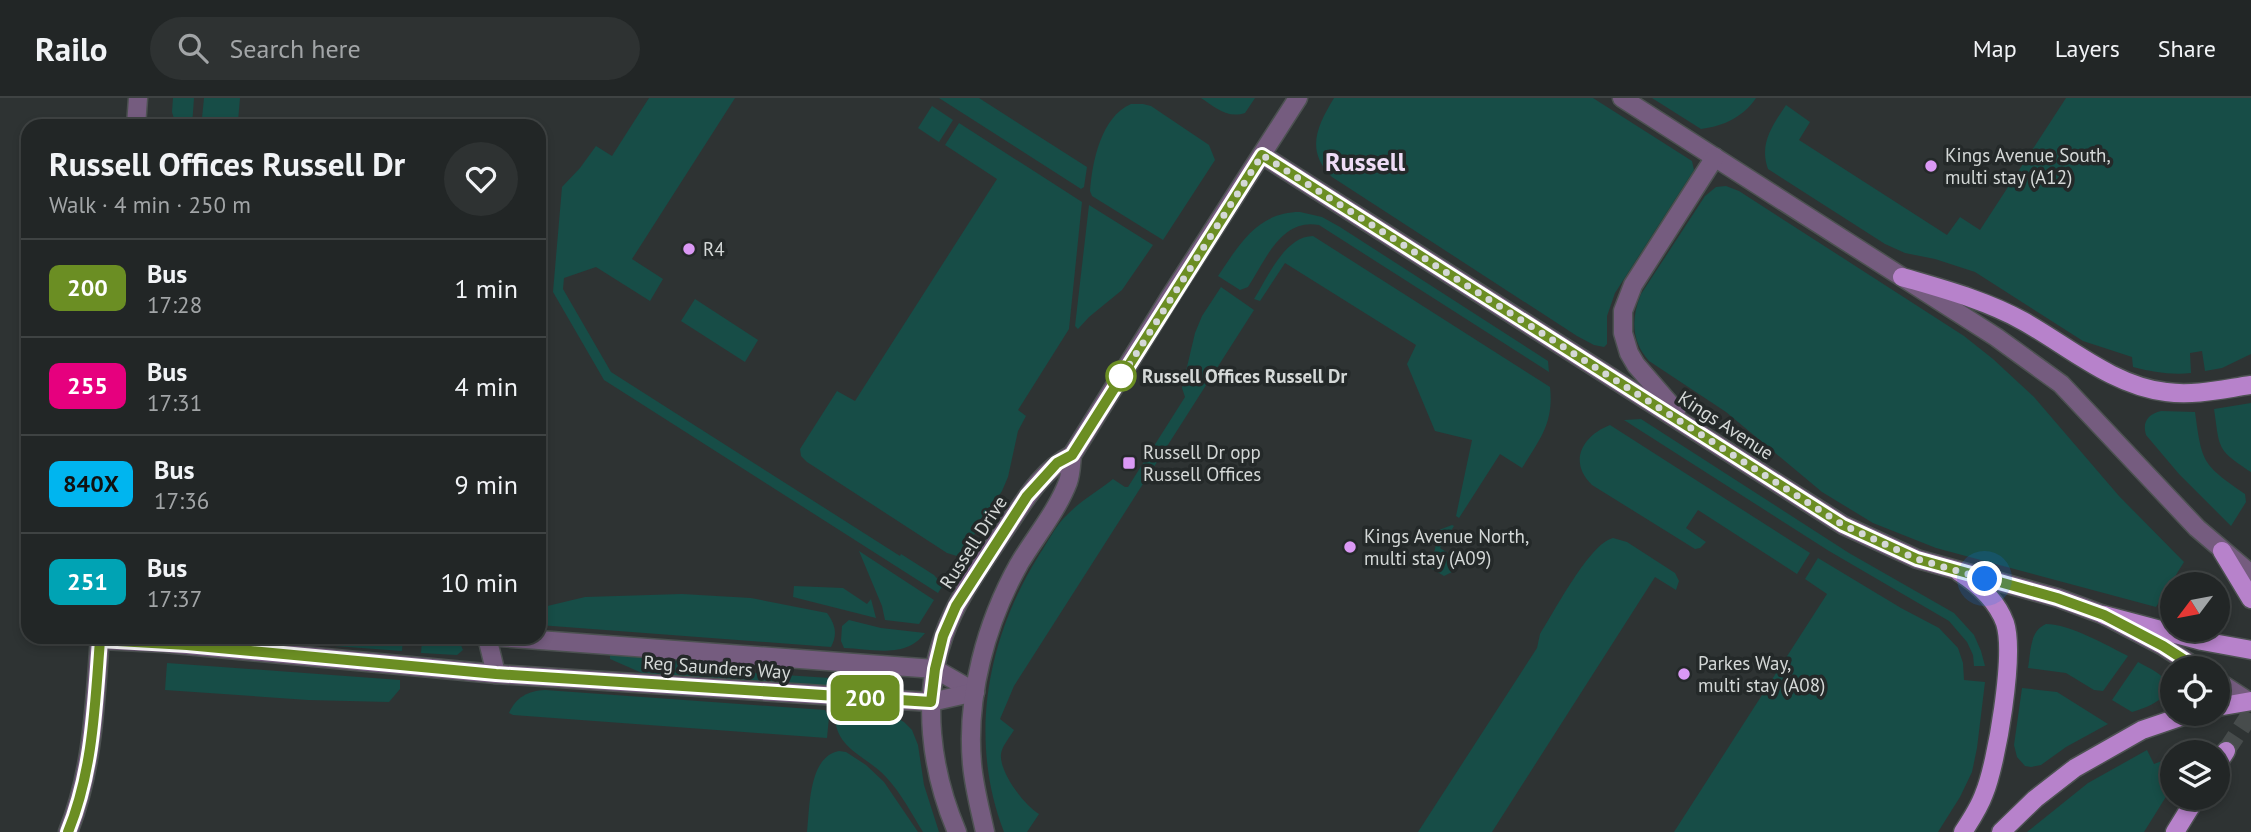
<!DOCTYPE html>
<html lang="en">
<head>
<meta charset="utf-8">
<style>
  body { margin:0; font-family:"PT Sans",sans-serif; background:#2e3232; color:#f1f3f6; height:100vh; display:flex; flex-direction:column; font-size:26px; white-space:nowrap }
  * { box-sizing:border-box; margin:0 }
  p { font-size:23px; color:#a2a5a7 }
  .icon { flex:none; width:38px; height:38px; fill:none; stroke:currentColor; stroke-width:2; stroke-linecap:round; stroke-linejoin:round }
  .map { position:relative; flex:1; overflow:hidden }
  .details { position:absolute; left:21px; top:21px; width:525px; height:525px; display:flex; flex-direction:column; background:#222626; border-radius:21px; box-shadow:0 4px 10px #0003,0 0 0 2px #3f4343 }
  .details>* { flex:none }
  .badge { padding:0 14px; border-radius:10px; font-size:24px; line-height:46px }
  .needle { width:46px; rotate:238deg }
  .buttons { position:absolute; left:2160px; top:474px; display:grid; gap:14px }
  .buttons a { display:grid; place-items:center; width:70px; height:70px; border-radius:50%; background:#222626; box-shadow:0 4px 10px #0003,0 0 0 2px #3f4343; font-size:35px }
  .you { position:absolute; width:35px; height:35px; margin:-18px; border:5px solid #fff; border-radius:50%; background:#1a73e8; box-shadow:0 0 0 10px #1a73e833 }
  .map>.badge { position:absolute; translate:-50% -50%; box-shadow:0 0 0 4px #fff }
  .round { display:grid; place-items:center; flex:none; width:74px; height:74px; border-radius:37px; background:#2e3232 }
  .headline { display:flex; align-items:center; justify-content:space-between; height:119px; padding:0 28px }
  h1 { font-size:33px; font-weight:700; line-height:52px }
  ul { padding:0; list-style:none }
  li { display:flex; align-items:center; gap:21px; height:98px; padding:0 28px; border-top:2px solid #3f4343 }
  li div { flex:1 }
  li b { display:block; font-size:26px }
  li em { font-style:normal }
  li .badge { min-width:77px; font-weight:700; text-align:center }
  header { display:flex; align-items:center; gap:42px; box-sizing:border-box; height:98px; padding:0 35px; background:#222626; border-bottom:2px solid #3f4343 }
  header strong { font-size:33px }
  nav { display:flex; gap:38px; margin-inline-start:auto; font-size:24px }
  .search { width:490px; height:63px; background:#2e3232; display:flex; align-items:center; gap:18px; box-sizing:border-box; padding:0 24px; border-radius:38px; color:#a2a5a7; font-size:26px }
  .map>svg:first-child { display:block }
  .green { fill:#174d47 }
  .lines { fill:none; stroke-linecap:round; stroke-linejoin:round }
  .major-tunnel { stroke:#474c4c; stroke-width:18; stroke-dasharray:18 9; stroke-linecap:butt }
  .minor-casing { stroke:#4c5151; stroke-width:21 }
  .major-casing { stroke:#4c5151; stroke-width:21 }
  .minor { stroke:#755c7f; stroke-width:18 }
  .major { stroke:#b782cb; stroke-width:18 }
  .line-casing { stroke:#fff; stroke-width:16 }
  .line { stroke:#6b8e23; stroke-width:10 }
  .walk { stroke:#d4d8d7; stroke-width:7; stroke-dasharray:0 12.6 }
  .poi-dot { fill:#db99f5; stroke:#242929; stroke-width:2.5 }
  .stop-dot { fill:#fff; stroke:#6b8e23; stroke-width:3.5 }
  .labels { text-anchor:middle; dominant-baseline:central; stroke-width:7; stroke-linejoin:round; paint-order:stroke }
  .poi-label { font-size:19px; fill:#d4d8d7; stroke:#242929; text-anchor:start }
  .stop-label { font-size:19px; font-weight:bold; fill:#d4d8d7; stroke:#242929; text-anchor:start }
  .street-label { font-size:19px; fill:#d4d8d7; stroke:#242929 }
  .district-label { font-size:26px; font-weight:bold; fill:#efdcf6; stroke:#242929 }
</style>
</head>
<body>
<header>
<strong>Railo</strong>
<div class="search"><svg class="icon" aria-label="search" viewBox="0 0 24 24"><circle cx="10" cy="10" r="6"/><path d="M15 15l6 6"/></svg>Search here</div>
<nav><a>Map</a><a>Layers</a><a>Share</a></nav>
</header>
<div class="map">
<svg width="2251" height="734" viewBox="0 0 2251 734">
  <rect width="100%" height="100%" fill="#2e3333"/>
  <g class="green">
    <polygon points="173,0 194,0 192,28 176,28 172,14"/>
    <polygon points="204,0 240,0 238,23 202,20"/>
    <polygon points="649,0 735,0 632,161 663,181 650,203 596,169 564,180 563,191 611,274 900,458 901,456 934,477 943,487 938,495 604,282 553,194 562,89 580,70 596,48 612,58"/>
    <polygon points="939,0 979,0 1087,69 1084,89 1081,91 1078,89"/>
    <path d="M1201,0H1255L1245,15C1227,21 1215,9 1201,0Z"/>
    <path d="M1334,0H1593L1692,63L1694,72L1615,195L1607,218V246L1604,249L1594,247L1577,238L1332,79C1305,53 1317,28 1334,0Z"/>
    <path d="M1652,0H1756C1743,19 1724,28 1701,31Z"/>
    <path d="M2066,0H2251V256L2222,270L2205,273L2202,253L2190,255L2191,275C2171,277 2152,274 2133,269L2132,259L2083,243L1975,174L1935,161L1905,155L1885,146L1768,71C1759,46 1772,28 1786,7L1810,24L1799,42L1947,137L1960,119L1980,132Z"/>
    <path d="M1131,6H1143L1151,8L1209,47L1215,62L1163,142L1092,98L1090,93C1092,64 1101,19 1131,6Z"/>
    <polygon points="932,8 953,22 939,44 918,30"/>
    <polygon points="959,25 1082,104 1069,231 1018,312 1026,318 1018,333 1008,379 1002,393 960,459 947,455 807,364 801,358 800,351 837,293 855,303 997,81 945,47"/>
    <path d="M1726,88L1739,93L1964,238L1993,261L2034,299L2119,398L2184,464L2156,509L1936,450L1873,425L1822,394L1726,314L1649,263C1631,243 1631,220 1641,196L1705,98L1716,89Z"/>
    <polygon points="1089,107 1153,147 1122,192 1089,219 1078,231 1075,228"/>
    <path d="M1300,114L1322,119L1340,129L1548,263L1549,274L1319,127C1281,120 1265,163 1248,189L1240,192L1218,178C1239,147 1257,114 1300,114Z"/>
    <path d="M1313,138L1550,289C1554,325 1540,341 1522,370L1500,356L1459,420L1456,418L1472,342L1435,333L1407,266L1416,247L1285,165L1260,203L1254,201C1268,179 1285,138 1313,138Z"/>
    <path d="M1221,189L1254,212L1014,588L1000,621L1014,632C1010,639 1002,648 1001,656C999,674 1024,707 1039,716L1027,734H1004C968,641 987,540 1039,457C1048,444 1055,428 1067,417C1080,403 1098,393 1113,381L1125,389H1128L1185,299L1182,290L1195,235L1202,218Z"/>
    <polygon points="695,201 758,242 745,264 681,223"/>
    <path d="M2251,305V374C2216,351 2220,351 2214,311Z"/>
    <path d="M2161,313L2195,314C2202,365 2202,366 2245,396L2246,404L2231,428L2179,376L2146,337C2142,324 2148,316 2161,313Z"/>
    <polygon points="1641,321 1849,455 1954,515 1974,537 1981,553 1985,568 1974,568 1973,557 1967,544 1949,523 1829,453 1624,322"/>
    <path d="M1610,327L1810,455L1797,476L1698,412L1686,430L1706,444L1700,450L1695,451L1592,387C1568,364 1582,338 1610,327Z"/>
    <polygon points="1452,427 1454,428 1440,450 1462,464 1456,472 1444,478 1431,470 1439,432"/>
    <path d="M1613,440L1627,444L1675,475L1679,483L1676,492L1655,479L1492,734H1418L1537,550L1540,536C1554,514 1590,445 1613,440Z"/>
    <polygon points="859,453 934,502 919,526 885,522 882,508"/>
    <polygon points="1818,460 1901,510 1939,530 1958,550 1963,565 1964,582 1985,584 1977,650 1972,674 1960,699 1938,734 1674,734 1827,496 1805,481"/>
    <polygon points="794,488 843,490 867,506 871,501 876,520 793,499"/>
    <path d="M682,496L751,500L827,515C835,526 838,536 831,549L539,527V510L585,499Z"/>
    <path d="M849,522L881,530L925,535C906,561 871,551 844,550L841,543L842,528Z"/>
    <path d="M2046,526C2070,526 2106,547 2128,558L2103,593L2094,592L2066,575L2028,570C2031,555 2029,533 2046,526Z"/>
    <polygon points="316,539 403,541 402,553 321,547 316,543"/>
    <polygon points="422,542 460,545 463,552 457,557 421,555"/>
    <polygon points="614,556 670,561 708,572 830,580 830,590 642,575 610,561 610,557"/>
    <path d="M2138,564C2145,568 2157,573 2162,579C2179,599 2145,610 2132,614L2112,602Z"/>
    <polygon points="167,565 400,582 400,591 389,604 308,602 165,592"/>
    <polygon points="2022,590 2057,594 2108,626 2066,649 2041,667 2031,669 2025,668 2017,659 2014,647"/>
    <path d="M545,592L825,612L829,619L827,640L513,617L509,615C516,599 528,593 545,592Z"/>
    <path d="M840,613L895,619L904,624L912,632L918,647L924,687L939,734H923C912,716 901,695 886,679C867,658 837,652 835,620Z"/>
    <polygon points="2147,652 2154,666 2172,659 2172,689 2144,734 2027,734 2088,685"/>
    <path d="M839,653L846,654L866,667L884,684L918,734H807C810,710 808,659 839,653Z"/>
  </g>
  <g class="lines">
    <polyline class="major-tunnel" points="2226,653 2251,615"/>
    <defs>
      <g id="minor">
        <polyline points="1622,0 1996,239 2061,286 2197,430 2251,476"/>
        <polyline points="136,28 138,0"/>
        <polyline points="1262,57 1843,427 1917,461 2058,500 2104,517 2163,548 2197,570"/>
        <polyline points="1676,313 1636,267 1629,255 1623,235 1623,213 1633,187 1715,59"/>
        <polyline points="487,539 496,576"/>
        <polyline points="499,539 935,571 975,594"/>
        <polyline points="100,542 164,545 496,576 931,604 975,594"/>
        <polyline points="2217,583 2248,603"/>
        <path d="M68,734C93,672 95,605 100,539"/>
        <path d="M957,734C931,673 921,600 944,537C957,500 981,468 1002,436C1022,407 1040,373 1072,357"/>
        <path d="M985,734C980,711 974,689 972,666C966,598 986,525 1019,466C1035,439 1057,413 1068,384C1071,376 1071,366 1072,357L1170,199L1298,0"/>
      </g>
      <g id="major">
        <path d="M1902,179C1943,191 1985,202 2023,223C2068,248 2113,288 2166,294C2194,298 2223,291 2251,287"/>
        <polyline points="2222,453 2251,501"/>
        <path d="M1959,474C1978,486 1997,503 2005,525C2015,556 1997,665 1984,696C1979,710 1971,722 1963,734"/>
        <polyline points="2104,517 2202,543 2251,552"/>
        <polyline points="2217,609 2251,603"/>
        <polyline points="2217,667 2226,653"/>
        <polyline points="2001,734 2035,701 2075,670 2142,632 2189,616"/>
        <polyline points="2175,734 2196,700"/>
      </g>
    </defs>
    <use href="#minor" class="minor-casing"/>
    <use href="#major" class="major-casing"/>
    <use href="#minor" class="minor"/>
    <use href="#major" class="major"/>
  </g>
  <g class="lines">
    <defs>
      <path id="line" d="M68,734C93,673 95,607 100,542L187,547L496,576L931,604L935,571L943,538L956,508L1027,398L1057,365L1072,357L1262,57L1843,427L1917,461L2057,500L2104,517L2163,548L2197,570"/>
    </defs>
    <use href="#line" class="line-casing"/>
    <use href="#line" class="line"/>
    <polyline class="walk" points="1121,278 1119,283 1262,57 1843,427 1917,461 1985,481"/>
  </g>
  <g class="poi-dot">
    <circle cx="1931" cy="68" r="7"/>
    <circle cx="689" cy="151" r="7"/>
    <rect x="1122" y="358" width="14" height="14" rx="3.5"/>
    <circle cx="1350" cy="449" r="7"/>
    <circle cx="1684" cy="576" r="7"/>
  </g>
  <circle class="stop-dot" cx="1121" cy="278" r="14"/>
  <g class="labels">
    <g class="poi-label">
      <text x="1945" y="57">Kings Avenue South,<tspan x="1945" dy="22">multi stay (A12)</tspan></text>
      <text x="703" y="151">R4</text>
      <text x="1143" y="354">Russell Dr opp<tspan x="1143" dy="22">Russell Offices</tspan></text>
      <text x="1364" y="438">Kings Avenue North,<tspan x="1364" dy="22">multi stay (A09)</tspan></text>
      <text x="1698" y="565">Parkes Way,<tspan x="1698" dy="22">multi stay (A08)</tspan></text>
    </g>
    <g class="stop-label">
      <text x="1142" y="278">Russell Offices Russell Dr</text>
    </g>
    <g class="street-label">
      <text transform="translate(1726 327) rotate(33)">Kings Avenue</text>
      <text transform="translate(973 444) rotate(-57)">Russell Drive</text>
      <text transform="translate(717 569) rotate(4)">Reg Saunders Way</text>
    </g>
    <g class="district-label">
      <text x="1365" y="63">Russell</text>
    </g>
  </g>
</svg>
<div class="buttons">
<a><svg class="needle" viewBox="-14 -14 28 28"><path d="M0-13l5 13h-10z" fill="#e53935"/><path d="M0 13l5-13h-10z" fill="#a2a5a7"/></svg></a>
<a><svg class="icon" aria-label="locate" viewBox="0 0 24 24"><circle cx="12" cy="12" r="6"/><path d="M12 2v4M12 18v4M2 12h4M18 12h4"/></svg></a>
<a><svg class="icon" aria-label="layers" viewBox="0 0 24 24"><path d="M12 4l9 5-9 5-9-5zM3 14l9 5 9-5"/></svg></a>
</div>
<div class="you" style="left:1985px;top:481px"></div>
<b class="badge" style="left:865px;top:600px;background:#6b8e23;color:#fff">200</b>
<section class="details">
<div class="headline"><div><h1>Russell Offices Russell Dr</h1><p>Walk · 4 min · 250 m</p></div><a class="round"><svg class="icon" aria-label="heart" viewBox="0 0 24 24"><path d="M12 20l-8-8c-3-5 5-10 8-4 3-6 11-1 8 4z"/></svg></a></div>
<ul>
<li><span class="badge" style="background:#6b8e23;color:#fff">200</span><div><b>Bus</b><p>17:28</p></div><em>1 min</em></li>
<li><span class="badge" style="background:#e6007e;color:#fff">255</span><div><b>Bus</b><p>17:31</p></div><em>4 min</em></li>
<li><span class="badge" style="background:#00b5ef;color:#111">840X</span><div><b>Bus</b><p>17:36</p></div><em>9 min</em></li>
<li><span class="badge" style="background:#00a3b4;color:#fff">251</span><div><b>Bus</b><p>17:37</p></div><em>10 min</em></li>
</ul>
</section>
</div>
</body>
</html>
